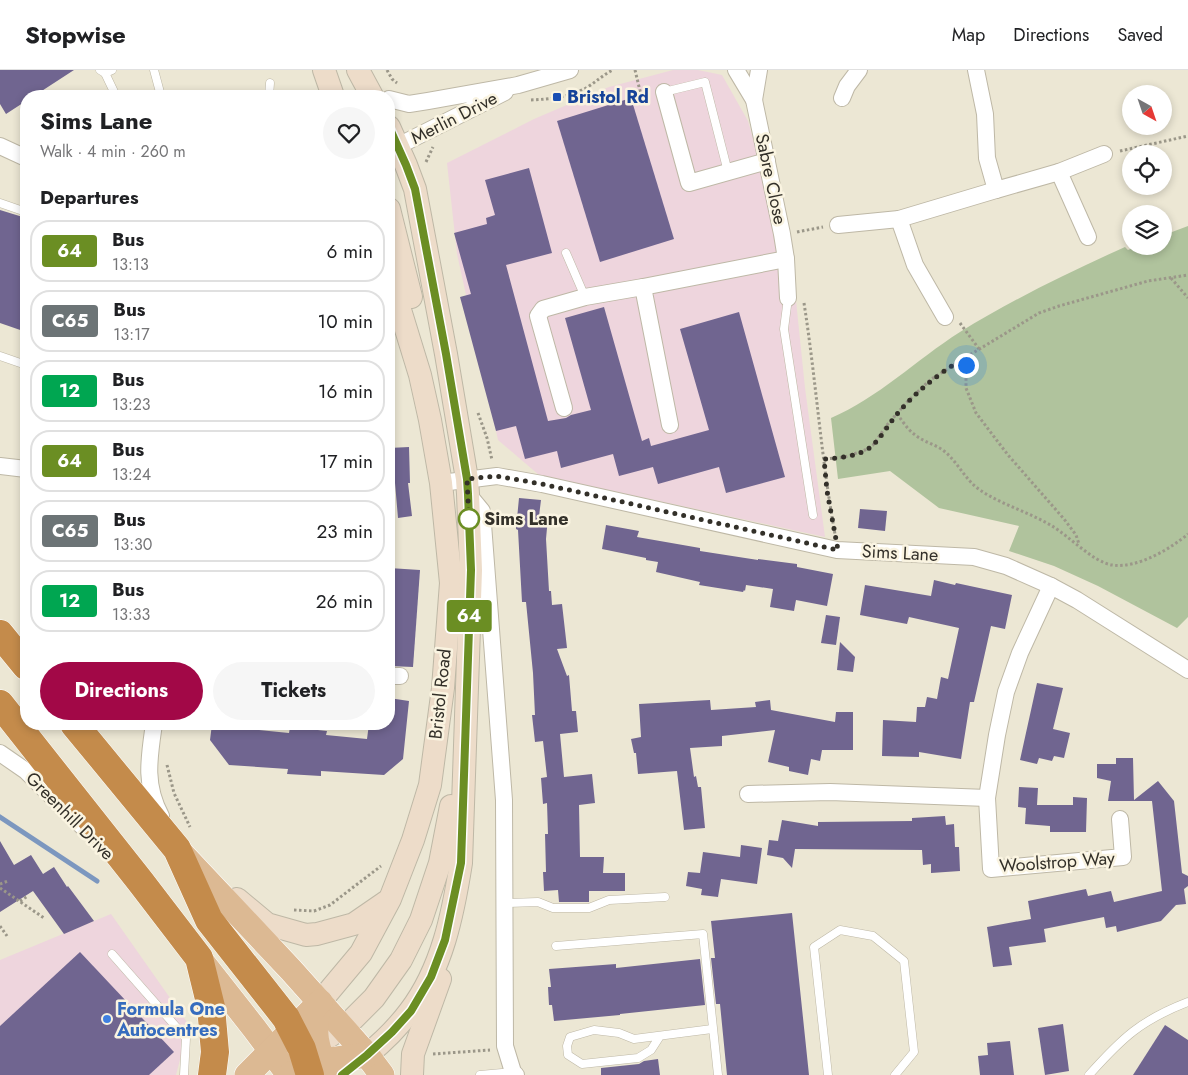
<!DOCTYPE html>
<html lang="en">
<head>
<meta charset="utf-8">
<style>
  body { margin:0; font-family:Jost,sans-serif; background:#f6f6f6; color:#202124; height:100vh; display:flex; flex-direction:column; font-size:19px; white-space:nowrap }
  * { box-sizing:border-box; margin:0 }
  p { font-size:16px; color:#757577 }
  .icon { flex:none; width:28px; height:28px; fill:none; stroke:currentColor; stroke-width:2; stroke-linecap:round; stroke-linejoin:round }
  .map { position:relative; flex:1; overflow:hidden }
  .sheet { position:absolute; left:20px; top:20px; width:375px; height:640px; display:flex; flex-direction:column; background:#fff; border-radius:20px; box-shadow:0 2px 8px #0003 }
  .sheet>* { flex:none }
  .badge { padding:0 10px; border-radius:4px; font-size:18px; line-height:32px }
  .needle { width:32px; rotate:140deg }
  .controls { position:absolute; left:1122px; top:15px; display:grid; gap:10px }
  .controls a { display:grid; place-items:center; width:50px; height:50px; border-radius:50%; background:#fff; box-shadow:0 2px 8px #0003; font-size:25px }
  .you { position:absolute; width:25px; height:25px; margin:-12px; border:4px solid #fff; border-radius:50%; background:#1a73e8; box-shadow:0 0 0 8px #1a73e833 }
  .map>.badge { position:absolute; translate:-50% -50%; box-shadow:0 0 0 2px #fff }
  h2 { padding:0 20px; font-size:19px; line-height:45px }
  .round { display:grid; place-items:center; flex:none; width:52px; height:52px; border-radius:26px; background:#f6f6f6 }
  .summary { display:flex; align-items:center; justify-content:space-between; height:85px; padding:0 20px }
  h1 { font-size:24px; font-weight:700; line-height:38px }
  .primary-button { display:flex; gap:10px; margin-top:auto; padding:10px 20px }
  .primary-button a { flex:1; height:58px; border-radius:30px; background:#a20847; color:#fff; font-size:20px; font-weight:700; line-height:58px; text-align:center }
  .primary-button a+a { background:#f6f6f6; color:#202124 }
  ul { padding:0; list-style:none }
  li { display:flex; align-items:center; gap:15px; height:62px; margin:0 10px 8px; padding:0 10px; border:2px solid #e0e0e0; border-radius:20px }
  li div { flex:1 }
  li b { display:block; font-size:19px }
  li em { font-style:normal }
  li .badge { min-width:55px; font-weight:700; text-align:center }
  header { display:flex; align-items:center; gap:30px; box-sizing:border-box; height:70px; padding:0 25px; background:#fff; border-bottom:1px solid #e0e0e0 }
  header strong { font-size:24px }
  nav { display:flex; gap:28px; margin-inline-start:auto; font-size:18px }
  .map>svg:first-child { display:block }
  .industrial { fill:#eed5dd }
  .green { fill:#b0c39d }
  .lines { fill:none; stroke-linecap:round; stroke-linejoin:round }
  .stream { stroke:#7c97bf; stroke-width:5 }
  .building { fill:#706590 }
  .lane-casing { stroke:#beb8a6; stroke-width:9 }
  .street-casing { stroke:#beb8a6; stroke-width:18 }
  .secondary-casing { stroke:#beb8a6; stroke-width:24 }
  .primary-casing { stroke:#fff; stroke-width:26 }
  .highway-casing { stroke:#fff; stroke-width:29 }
  .path { stroke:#9b9789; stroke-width:3; stroke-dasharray:2.5 2.5; stroke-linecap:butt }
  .lane { stroke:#fff; stroke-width:8 }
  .street { stroke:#fff; stroke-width:16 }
  .secondary { stroke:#eddcc9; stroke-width:22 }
  .primary { stroke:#dcb993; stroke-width:25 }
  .highway { stroke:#c48b4b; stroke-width:28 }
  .line-casing { stroke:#fff; stroke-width:11 }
  .line { stroke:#6b8e23; stroke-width:8 }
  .walk { stroke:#333029; stroke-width:5; stroke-dasharray:0 9 }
  .transit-dot { fill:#1a4fb4; stroke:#faf4e1; stroke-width:2 }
  .stop-dot { fill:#fff; stroke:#6b8e23; stroke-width:2.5 }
  .shop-dot { fill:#3f7fe0; stroke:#faf4e1; stroke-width:2 }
  .labels { text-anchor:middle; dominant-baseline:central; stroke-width:5; stroke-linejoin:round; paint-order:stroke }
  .transit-label { font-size:18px; font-weight:bold; fill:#164399; stroke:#faf4e1; text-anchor:start }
  .street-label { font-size:18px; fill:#333029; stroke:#faf4e1 }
  .stop-label { font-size:18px; font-weight:bold; fill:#333029; stroke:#faf4e1; text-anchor:start }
  .shop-label { font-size:18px; font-weight:bold; fill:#366cbe; stroke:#faf4e1; text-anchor:start }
</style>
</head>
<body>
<header>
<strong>Stopwise</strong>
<nav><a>Map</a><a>Directions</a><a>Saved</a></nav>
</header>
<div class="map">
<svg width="1188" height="1005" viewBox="0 0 1188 1005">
  <rect width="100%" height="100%" fill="#ece7d4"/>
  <g class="industrial">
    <polygon points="673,0 698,0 722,5 748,51 794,211 805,318 825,467 539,405 498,370 457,184 447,93 534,49 609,17"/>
    <polygon points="111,844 189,955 176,1005 0,1005 0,890"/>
  </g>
  <path class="green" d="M1188,156V547L1177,558L1098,516L1054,496L1009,481L1019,456L939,438L890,401L838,409L831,348C878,328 916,290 960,262C1012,230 1069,202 1125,177L1128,180L1137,176H1164V165Z"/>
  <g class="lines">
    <polyline class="stream" points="0,747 97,811"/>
  </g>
  <g class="building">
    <polygon points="0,0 74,0 34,26 26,26 26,31 6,44 0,34"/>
    <polygon points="631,28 674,169 600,192 557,51"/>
    <polygon points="529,98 552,183 506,195 548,351 566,348 571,345 591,340 565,248 604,237 642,371 649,368 651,376 709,360 680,259 739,242 785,407 726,423 719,397 658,414 653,397 619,406 613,384 561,398 557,381 525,389 516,356 496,361 460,227 471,224 454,163 487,154 486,148 495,145 485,110"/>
    <polygon points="0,140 26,148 26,262 0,253"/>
    <polygon points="409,377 410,413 408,413 412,446 398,448 395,413 389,414 389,378"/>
    <polygon points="519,428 541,430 539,446 548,447 546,469 549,521 551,521 552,535 562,534 567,578 557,579 567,606 569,605 572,641 576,641 578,662 560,664 564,707 592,704 595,733 579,735 580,787 604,787 603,803 625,803 625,821 589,821 589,832 559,832 558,820 544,821 543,802 546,802 545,764 548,764 547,733 543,734 541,708 547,707 543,671 535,672 532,645 535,645 533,603 526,532 522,532 518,460 516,459"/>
    <polygon points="860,439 887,441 885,461 858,458"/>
    <polygon points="606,455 639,461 637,467 700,478 700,481 758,490 758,489 797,494 797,497 833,504 827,536 796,530 794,541 770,537 773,519 746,515 745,521 744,520 743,522 699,515 700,512 656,502 658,492 646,490 646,488 602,479"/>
    <polygon points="389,498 420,500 413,597 389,596"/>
    <polygon points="934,510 955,515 956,513 1012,525 1005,559 991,556 974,632 970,632 961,689 919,682 919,687 882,686 883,650 916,652 917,637 925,637 927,627 937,629 941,607 948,609 959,558 909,547 907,554 860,545 865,515 931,526"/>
    <polygon points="826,545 840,547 836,575 821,573"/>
    <polygon points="840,572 855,587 853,602 837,600"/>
    <polygon points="1037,613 1063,618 1053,659 1070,663 1064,688 1054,686 1052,691 1039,688 1037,694 1020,690"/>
    <polygon points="389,628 409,631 403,689 384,705 321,701 321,706 287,704 288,699 229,695 210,670 212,654 249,654 249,659 289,663 290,657 327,661 326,665 367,669 369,654 389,654"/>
    <polygon points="710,630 711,640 756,637 755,632 770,630 771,640 835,652 836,642 853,642 853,680 822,680 820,691 811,689 808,705 789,701 789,697 768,692 775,660 722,666 722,676 690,678 694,707 696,706 698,717 701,717 705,758 684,760 677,701 638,704 636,683 634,683 631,669 641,667 639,634"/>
    <polygon points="1116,688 1133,688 1134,730 1158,711 1174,731 1182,803 1188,806 1188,816 1184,819 1186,834 1176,835 1161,851 1117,862 1116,856 1106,858 1104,847 1044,859 1046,872 1009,877 1012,895 993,897 987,857 1031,849 1028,831 1086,819 1088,826 1111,821 1114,832 1162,821 1152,731 1108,731 1111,711 1097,708 1097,694 1116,694"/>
    <polygon points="1019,717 1038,718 1037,735 1073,735 1073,727 1087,728 1086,762 1050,762 1050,756 1025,754 1026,738 1018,737"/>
    <polygon points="945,746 946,755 954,754 955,777 959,777 960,801 931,803 931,794 923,795 922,780 795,779 792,798 783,788 767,785 769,770 778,771 782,750 818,756 818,752 912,751 912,748"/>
    <polygon points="0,771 14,795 31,785 43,804 54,797 67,817 68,816 94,851 64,864 33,821 0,842"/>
    <polygon points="741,775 762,778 757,814 721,809 718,827 701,825 702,819 686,816 688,802 700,803 703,782 740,787"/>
    <polygon points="792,843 809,1005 727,1005 720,934 716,934 711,888 715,888 711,851"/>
    <polygon points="80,882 174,982 149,1005 0,1005 0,956"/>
    <polygon points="700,889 705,935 620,944 620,945 554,951 552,935 549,935 548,917 551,917 549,899 616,894 616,898"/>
    <polygon points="1063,954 1069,1001 1045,1005 1038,958"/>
    <polygon points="1165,955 1188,970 1188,1005 1133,1005"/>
    <polygon points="1010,971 1014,1005 980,1005 978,986 988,985 987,973"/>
    <polygon points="658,989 660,1005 601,1005 601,998 639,994 644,991"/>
  </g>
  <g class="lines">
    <defs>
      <g id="lane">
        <polyline points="100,0 105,3 112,0"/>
        <polyline points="154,0 161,26"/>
        <polyline points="105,3 116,26"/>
        <polyline points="664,22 705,12 728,102"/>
        <polyline points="269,26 270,13"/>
        <polyline points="0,133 26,142"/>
        <polyline points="566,183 585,227"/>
        <polyline points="788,228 784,259 813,445"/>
        <polyline points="0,286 26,295"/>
        <polyline points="504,833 538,832 553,838 589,838 609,830 665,827"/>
        <polyline points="556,876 703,864 718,1005"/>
        <polyline points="112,884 186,968 184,1005"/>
        <polyline points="660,966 651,980 638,988 582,994 568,985 567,976 570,967 594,960 619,963 634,969 712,959"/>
        <polyline points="480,1005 513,1002"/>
        <polyline points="828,1005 814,877 840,860 873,866 904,891 914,982 895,1005"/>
        <path d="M1089,1005C1122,968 1141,950 1188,932"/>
      </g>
      <g id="street">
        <polyline points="736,0 754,30 782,164 786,189 788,228"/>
        <polyline points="976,0 985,44 987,88 996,120 1059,102 1104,84"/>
        <polyline points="664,22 689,113 767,91"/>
        <polyline points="842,28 847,16 859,0"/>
        <polyline points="389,29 409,34 428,31 518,15 570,0"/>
        <polyline points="754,30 759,0"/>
        <polyline points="0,76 26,88"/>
        <polyline points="389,78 398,76 505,22"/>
        <polyline points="1059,102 1088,167"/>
        <polyline points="838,155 899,149"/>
        <polyline points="945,247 915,195 899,149 996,120"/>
        <polyline points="564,338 538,246 543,239 585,227 643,217"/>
        <polyline points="670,355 643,217 786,189"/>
        <polyline points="0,396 26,399"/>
        <polyline points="441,413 497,406 542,414 837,480 974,487 1006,496 1051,516 1077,530 1188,600"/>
        <polyline points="468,424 482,441 504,730 505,976 513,1002 516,1005"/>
        <polyline points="1051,516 1020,583 1006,622 997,665 987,728 991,799 1123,787 1120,749"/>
        <polyline points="389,606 400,606"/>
        <path d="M154,654C149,688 144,715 161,746"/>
        <polyline points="0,683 26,701 84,758"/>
        <polyline points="748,724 830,722 987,728"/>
      </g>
      <g id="secondary">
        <polyline points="324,0 333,26"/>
        <polyline points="358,0 372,26"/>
        <polyline points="389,139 411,227"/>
        <polyline points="237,829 267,854 306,865 317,864 354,854 386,832"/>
        <polyline points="320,932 361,883 390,829 413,770 430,715 443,618 451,513 441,413 430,350 420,305 389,204"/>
        <polyline points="301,979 317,975 350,952 374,928 401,890 421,850 440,793 451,736"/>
        <path d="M367,985C383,972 398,957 410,941C442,899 453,844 461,793L471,500L468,424L467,409L446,284L415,119L406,95L389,57"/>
        <polyline points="412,1005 413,984 440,909"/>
      </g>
      <g id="primary">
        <polyline points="182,784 291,900 367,985 382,1005"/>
        <polyline points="199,888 254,958 289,1005"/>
        <path d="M320,932C312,961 315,980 331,1005"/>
        <polyline points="247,1005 320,932"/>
        <polyline points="290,1005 308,995 322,991 367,985"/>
      </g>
      <g id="highway">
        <polyline points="0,564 26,596"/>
        <polyline points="0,634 140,811 199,888 211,937 215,982 212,1005"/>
        <polyline points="74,654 177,779 209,850 286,948 302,979 310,1005"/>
      </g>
    </defs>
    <use href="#lane" class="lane-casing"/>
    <use href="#street" class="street-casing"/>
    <use href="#secondary" class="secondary-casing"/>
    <use href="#primary" class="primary-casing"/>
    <use href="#highway" class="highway-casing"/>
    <g class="path">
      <polyline points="387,0 392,9 397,13"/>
      <polyline points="635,0 641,25 650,24"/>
      <path d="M531,30C551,29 569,27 586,18C596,12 604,4 613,0"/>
      <polyline points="1120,81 1188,66"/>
      <polyline points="426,92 433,77"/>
      <polyline points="797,162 823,157"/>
      <polyline points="1171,208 1188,228"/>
      <path d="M804,233C816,310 821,387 835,464"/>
      <polyline points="960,253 979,279"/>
      <polyline points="963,289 966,295 966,318 976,343 1008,385 1064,449 1076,465 1079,474"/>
      <polyline points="478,343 487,368 492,390"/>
      <path d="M897,344C902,350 907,359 914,364C923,372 935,374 944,381C958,392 965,410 980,420C1002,435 1029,442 1052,456C1069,466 1093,492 1112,495C1137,499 1170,479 1188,464"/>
      <polyline points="825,389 845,387 865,380 873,375 887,355 907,332 930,310 963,289 1039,243 1059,236 1148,211 1188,205"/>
      <polyline points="167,695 174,723 190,757"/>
      <polyline points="0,814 8,811"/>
      <polyline points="0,818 44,848"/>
      <polyline points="20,831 28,826"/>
      <polyline points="294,840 314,841 330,835 381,796"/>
      <polyline points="0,856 7,866"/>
      <polyline points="433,984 490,980"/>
    </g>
    <use href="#lane" class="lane"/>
    <use href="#street" class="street"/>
    <use href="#secondary" class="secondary"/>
    <use href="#primary" class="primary"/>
    <use href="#highway" class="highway"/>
  </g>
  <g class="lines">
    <defs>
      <polyline id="line" points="342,1005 367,985 392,962 411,941 431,907 445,870 461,793 471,500 468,424 467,409 446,284 415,119 406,95 389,57"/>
    </defs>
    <use href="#line" class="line-casing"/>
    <use href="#line" class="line"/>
    <path class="walk" d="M469,449L467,409L496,406L542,414L838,480L827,421L824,389C840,388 860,386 872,376C880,369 890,352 898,343C917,321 938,304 963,289L966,295"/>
  </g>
  <rect class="transit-dot" x="552" y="22" width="10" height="10" rx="2.5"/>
  <circle class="stop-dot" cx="469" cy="449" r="10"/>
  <circle class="shop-dot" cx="107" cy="949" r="5"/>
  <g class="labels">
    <g class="transit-label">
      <text x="567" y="27">Bristol Rd</text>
    </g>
    <g class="street-label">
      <text transform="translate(454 48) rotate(-27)">Merlin Drive</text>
      <text transform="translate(771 109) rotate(78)">Sabre Close</text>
      <text transform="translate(900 483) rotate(3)">Sims Lane</text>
      <text transform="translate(440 624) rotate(-84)">Bristol Road</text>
      <text transform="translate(70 746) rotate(45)">Greenhill Drive</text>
      <text transform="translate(1057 792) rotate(-4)">Woolstrop Way</text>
    </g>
    <g class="stop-label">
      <text x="484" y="449">Sims Lane</text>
    </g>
    <g class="shop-label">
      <text x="117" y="939">Formula One<tspan x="117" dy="21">Autocentres</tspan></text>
    </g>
  </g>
</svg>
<div class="controls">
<a><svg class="needle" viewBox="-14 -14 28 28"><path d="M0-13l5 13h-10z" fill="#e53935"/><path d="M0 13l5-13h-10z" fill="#757577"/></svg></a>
<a><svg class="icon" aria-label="locate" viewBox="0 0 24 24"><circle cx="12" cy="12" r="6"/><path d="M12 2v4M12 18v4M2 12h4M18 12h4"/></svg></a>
<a><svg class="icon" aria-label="layers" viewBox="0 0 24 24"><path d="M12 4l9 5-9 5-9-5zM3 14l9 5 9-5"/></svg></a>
</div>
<div class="you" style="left:966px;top:295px"></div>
<b class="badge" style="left:469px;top:546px;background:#6b8e23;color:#fff">64</b>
<section class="sheet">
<div class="summary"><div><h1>Sims Lane</h1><p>Walk · 4 min · 260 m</p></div><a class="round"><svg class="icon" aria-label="heart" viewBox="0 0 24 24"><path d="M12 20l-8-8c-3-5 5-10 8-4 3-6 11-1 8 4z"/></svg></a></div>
<h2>Departures</h2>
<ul>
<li><span class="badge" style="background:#6b8e23;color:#fff">64</span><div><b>Bus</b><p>13:13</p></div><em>6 min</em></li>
<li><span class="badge" style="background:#6c7476;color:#fff">C65</span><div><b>Bus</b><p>13:17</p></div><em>10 min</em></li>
<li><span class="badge" style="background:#00a651;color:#fff">12</span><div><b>Bus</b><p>13:23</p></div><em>16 min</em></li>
<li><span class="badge" style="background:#6b8e23;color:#fff">64</span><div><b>Bus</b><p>13:24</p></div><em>17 min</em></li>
<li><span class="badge" style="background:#6c7476;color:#fff">C65</span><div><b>Bus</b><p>13:30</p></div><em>23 min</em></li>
<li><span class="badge" style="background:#00a651;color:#fff">12</span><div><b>Bus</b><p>13:33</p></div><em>26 min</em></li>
</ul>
<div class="primary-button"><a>Directions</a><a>Tickets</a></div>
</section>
</div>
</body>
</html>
